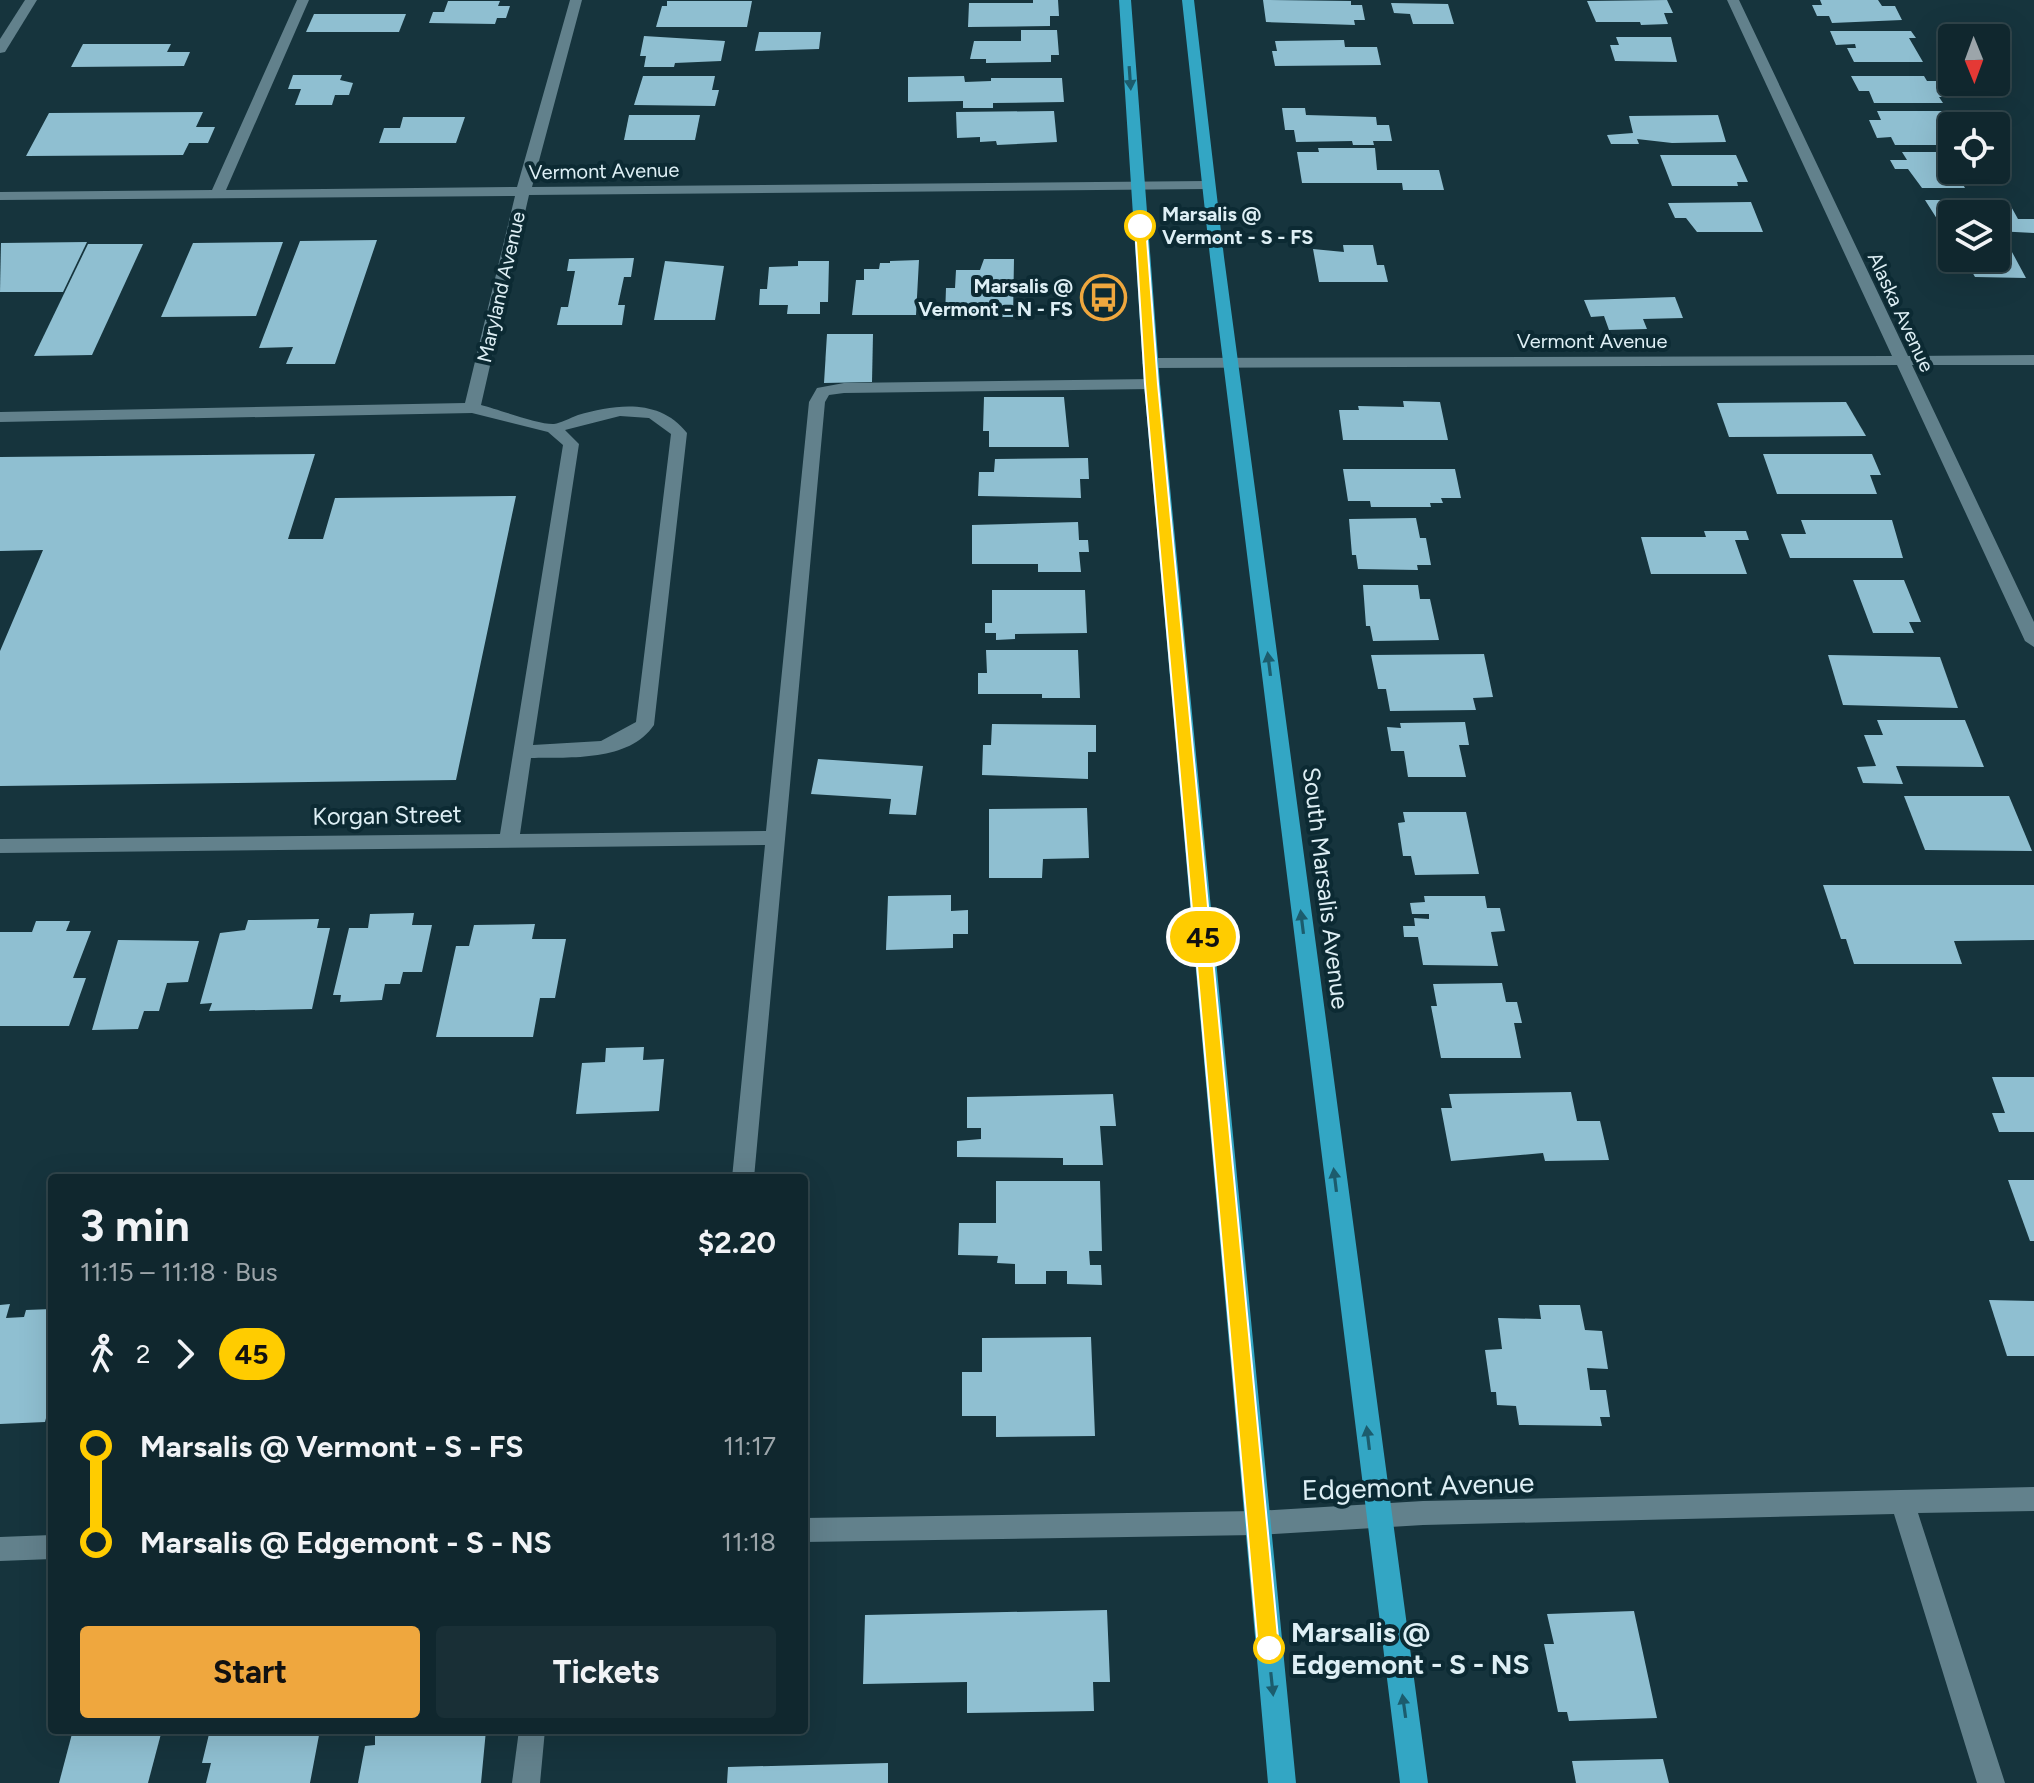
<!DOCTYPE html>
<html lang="en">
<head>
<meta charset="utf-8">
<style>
  body { margin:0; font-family:Figtree,sans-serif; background:#192f36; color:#f1f3f6; height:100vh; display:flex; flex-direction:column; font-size:30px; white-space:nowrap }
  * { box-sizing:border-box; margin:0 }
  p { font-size:26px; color:#9ca5aa }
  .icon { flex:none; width:44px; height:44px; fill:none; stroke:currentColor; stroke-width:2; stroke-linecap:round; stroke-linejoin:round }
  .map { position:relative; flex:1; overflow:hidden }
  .panel { position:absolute; left:48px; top:1174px; width:760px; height:560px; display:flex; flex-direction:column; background:#10272e; border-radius:8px; box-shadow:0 8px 32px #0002,0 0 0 2px #30444a }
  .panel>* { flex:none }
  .badge { padding:0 16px; border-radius:26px; font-size:28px; line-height:52px }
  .needle { width:52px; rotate:179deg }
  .controls { position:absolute; left:1938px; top:24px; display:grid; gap:16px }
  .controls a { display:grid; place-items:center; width:72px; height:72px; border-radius:8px; background:#10272e; box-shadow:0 8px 32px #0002,0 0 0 2px #30444a; font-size:40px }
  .map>.badge { position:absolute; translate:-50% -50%; box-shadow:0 0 0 4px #fff }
  .legs { display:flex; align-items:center; gap:12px; height:88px; padding:0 32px; font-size:26px }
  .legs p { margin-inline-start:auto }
  .head { display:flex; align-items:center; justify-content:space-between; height:136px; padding:0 32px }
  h1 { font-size:44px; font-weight:700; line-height:60px }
  .cta { display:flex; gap:16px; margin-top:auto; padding:16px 32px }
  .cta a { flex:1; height:92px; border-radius:8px; background:#efa73e; color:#111; font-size:32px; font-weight:700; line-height:92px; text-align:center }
  .cta a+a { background:#192f36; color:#f1f3f6 }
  ul { padding:0 32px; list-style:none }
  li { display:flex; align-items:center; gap:28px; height:96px; font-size:30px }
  li i { display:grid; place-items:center; width:12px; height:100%; margin:0 10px; background:currentColor }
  li i::after { content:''; width:20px; height:20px; margin:-10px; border:6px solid; border-radius:50%; background:#10272e }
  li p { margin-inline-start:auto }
  li:first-child i { background:linear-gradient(#0000 50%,currentColor 0) }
  li:last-child i { background:linear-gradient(currentColor 50%,#0000 0) }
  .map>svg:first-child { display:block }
  .building { fill:#8fbfd1 }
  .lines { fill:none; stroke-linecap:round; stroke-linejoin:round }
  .minor { fill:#62818c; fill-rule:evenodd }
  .major { fill:#33a6c4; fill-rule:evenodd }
  .oneway { fill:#1c5c6d }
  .line-1 { fill:#fc0; stroke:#fff; stroke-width:2 }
  .stop-1-dot { fill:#fff; stroke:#fc0; stroke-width:4 }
  .labels { text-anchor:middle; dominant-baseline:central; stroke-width:8; stroke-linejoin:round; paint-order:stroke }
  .far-street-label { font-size:20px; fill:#deeff5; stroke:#0c2a33 }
  .far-stop-label { font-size:20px; font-weight:bold; fill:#deeff5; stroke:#0c2a33; text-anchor:start }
  .far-poi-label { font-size:20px; font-weight:bold; fill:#deeff5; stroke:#0c2a33; text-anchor:end }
  .street-label { font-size:24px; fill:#deeff5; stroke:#0c2a33 }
  .near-street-label { font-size:28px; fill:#deeff5; stroke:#0c2a33 }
  .near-stop-label { font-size:28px; font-weight:bold; fill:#deeff5; stroke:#0c2a33; text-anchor:start }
</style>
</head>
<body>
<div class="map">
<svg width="2034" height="1783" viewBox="0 0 2034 1783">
  <rect width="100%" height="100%" fill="#16343d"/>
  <g class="building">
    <polygon points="1033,0 1058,0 1059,16 1050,16 1050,26 968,27 969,3 1033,3"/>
    <polygon points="1263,0 1351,1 1351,5 1362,5 1365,20 1354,20 1355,25 1266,22"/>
    <polygon points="1667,0 1673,13 1664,13 1668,24 1641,25 1640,22 1596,22 1587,1"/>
    <polygon points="1820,0 1878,0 1882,6 1895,6 1902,20 1832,23 1829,16 1817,16 1812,5 1822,5"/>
    <polygon points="448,1 500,1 498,6 510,6 506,18 497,18 495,24 429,23 433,12 444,12"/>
    <polygon points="667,1 752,1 747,27 656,27 662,6 667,6"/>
    <polygon points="1391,3 1448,4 1454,24 1413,24 1410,14 1394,13"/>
    <polygon points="314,14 406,14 399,32 306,32"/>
    <polygon points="1021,30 1057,30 1059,55 1051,55 1051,62 986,63 986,59 970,59 974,41 1021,41"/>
    <polygon points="1830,31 1911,31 1916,38 1909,38 1923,62 1854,62 1847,48 1856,48 1855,44 1836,45"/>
    <polygon points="759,32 821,32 819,49 755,51"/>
    <polygon points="644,36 725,41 721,61 675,63 674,67 644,67 646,56 640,56"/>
    <polygon points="1616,37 1671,37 1677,62 1615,61 1610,45 1619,45"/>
    <polygon points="1344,40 1345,47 1377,47 1381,65 1275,66 1272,51 1277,51 1275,41"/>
    <polygon points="83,44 171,44 167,52 190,52 184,66 71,67"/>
    <polygon points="293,75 342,75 340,80 353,83 349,95 335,95 332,105 295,105 301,89 288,89"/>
    <polygon points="643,76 715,76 712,90 719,90 715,106 634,105"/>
    <polygon points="964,76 965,82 991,81 991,78 1062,78 1064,102 993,103 993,108 963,108 963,101 908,102 908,77"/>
    <polygon points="1851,76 1924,76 1927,81 1942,81 1950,97 1939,97 1943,103 1874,103 1869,91 1859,91"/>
    <polygon points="1282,108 1305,108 1306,115 1376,117 1377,125 1389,125 1392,141 1373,141 1374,145 1353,145 1352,141 1296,142 1294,130 1285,130"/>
    <polygon points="1054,111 1057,142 997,145 996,141 980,142 980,137 957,138 956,112"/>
    <polygon points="1877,111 1954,111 1962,126 1952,126 1952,131 1946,131 1952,145 1895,145 1891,137 1877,138 1869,120 1881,120"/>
    <polygon points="203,112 196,127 215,127 208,143 189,143 183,155 26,156 49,113"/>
    <polygon points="629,115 700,115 695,140 624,140"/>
    <polygon points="1718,115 1726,142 1672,143 1637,139 1639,144 1611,144 1607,135 1633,133 1629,116"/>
    <polygon points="403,117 465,117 456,143 379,143 384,128 400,128"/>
    <polygon points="1318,148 1375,148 1377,170 1439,170 1444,190 1403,190 1402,183 1302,183 1297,152 1319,152"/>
    <polygon points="1902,152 1952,152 1952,170 1955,170 1965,188 1922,188 1908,169 1895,169 1890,160 1907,160"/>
    <polygon points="1660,155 1736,155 1748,182 1737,182 1738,186 1672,186"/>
    <polygon points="1925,200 1958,200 1960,204 1975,204 1973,201 2008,201 2018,219 2034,219 2034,233 1996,231 1996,214 1952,214 1952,233 1946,233"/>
    <polygon points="1751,202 1763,232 1697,232 1686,218 1675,218 1668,203"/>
    <polygon points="1996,239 2005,239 2026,278 1975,277 1971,270 1964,270 1958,258 1996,258"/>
    <polygon points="377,240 335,364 286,364 293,347 259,348 300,241"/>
    <polygon points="87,242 63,292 0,292 1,243"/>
    <polygon points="283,242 256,316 161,317 193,243"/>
    <polygon points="88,244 143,244 92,355 34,356"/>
    <polygon points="1343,245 1373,245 1377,265 1384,265 1388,282 1319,282 1313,249 1344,252"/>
    <polygon points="634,258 631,277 624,277 618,305 625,305 622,325 557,325 561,307 568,307 575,271 567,271 569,259"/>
    <polygon points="984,259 1014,259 1013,317 945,317 946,288 955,288 956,270 980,270"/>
    <polygon points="919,260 916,315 852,315 856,280 864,280 864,269 879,269 880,263 890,263 890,261"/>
    <polygon points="665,261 724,266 715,320 654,320"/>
    <polygon points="798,261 829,261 828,302 820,302 820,314 787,314 788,305 759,305 760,289 767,289 769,267 798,266"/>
    <polygon points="1675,297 1683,318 1643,319 1647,329 1609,330 1604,316 1591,317 1584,300"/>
    <polygon points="827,334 873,334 872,382 824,383"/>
    <polygon points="984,397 1064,397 1069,447 989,447 989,431 983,431"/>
    <polygon points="1403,401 1440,402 1448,440 1343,440 1339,410 1359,410 1358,406 1404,407"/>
    <polygon points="1846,402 1866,436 1729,437 1717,403"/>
    <polygon points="315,454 288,539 323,539 335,498 516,496 456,780 0,786 0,651 43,550 0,551 0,457"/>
    <polygon points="1763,454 1872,454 1881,475 1870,475 1877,494 1777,494"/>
    <polygon points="1088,458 1089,479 1080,479 1081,498 978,496 979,472 994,472 995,459"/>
    <polygon points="1343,469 1455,469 1461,498 1441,498 1443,503 1430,503 1431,507 1371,507 1370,501 1348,501"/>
    <polygon points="1416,518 1420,538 1426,538 1431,565 1417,565 1418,570 1358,569 1356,555 1352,555 1349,519"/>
    <polygon points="1801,520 1892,520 1903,558 1790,558 1781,534 1806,534"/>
    <polygon points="1078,522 1079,540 1088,540 1089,552 1079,552 1081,572 1038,572 1038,564 972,564 972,525"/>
    <polygon points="1704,531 1746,531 1749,540 1735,540 1747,574 1651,574 1641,537 1706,537"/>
    <polygon points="1853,580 1904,580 1921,622 1909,622 1914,633 1873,633"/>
    <polygon points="1363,585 1418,585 1420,599 1430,599 1439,640 1373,641 1370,626 1366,626"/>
    <polygon points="992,590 1085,590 1087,633 1015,634 1015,639 996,640 996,633 985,633 985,623 992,623"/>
    <polygon points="986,650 1078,650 1080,698 1042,698 1042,694 978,694 978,673 987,673"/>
    <polygon points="1484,654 1493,697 1473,698 1476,710 1390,711 1386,689 1378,689 1371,655"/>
    <polygon points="1828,655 1940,657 1958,708 1843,705"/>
    <polygon points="1877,720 1965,720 1984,767 1896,766 1903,784 1863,783 1857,767 1876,766 1864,735 1883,735"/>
    <polygon points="1465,722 1469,745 1459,745 1466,777 1408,777 1404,751 1391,751 1387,727 1401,728 1400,723"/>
    <polygon points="992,724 1096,725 1096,752 1088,752 1088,779 982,775 983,745 991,745"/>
    <polygon points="818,759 923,766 916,815 889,814 891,799 811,794"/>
    <polygon points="1904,796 2009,796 2032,851 1925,850"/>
    <polygon points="1087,808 1089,858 1043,859 1042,878 989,878 989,809"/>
    <polygon points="1403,812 1466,812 1479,874 1415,875 1411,856 1403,856 1398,823 1405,822"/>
    <polygon points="1823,885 2034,885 2034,940 1954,941 1962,964 1854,964 1846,939 1841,939"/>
    <polygon points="951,895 951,911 968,910 968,934 953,934 953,948 886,950 888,896"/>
    <polygon points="1424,896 1485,896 1487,908 1500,908 1505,931 1491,932 1498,966 1423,965 1418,937 1404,937 1403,926 1415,926 1414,918 1429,919 1429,914 1412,914 1410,903 1425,902"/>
    <polygon points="414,913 412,925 432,925 422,972 403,972 400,984 385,984 382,1000 340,1002 341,995 333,995 349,928 368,928 370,914"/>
    <polygon points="319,919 317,928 330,928 312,1009 209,1011 212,1003 200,1004 220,933 245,930 248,920"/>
    <polygon points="36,921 70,921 66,931 91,931 73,978 86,978 69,1026 0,1026 0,932 32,932"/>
    <polygon points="535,924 532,939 566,939 555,998 540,998 533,1037 436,1037 456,946 469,946 474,925"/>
    <polygon points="118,940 199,941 188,982 167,983 159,1011 144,1011 138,1029 92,1030"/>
    <polygon points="1502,983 1506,1002 1517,1002 1522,1023 1514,1023 1521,1058 1441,1058 1431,1006 1437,1006 1433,984"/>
    <polygon points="644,1047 643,1060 664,1059 659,1111 576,1114 582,1063 605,1062 606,1048"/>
    <polygon points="1992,1077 2034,1077 2034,1132 1999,1132 1992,1113 2005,1113"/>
    <polygon points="1571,1092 1577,1121 1600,1121 1609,1160 1545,1161 1543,1153 1451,1161 1441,1108 1452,1108 1449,1094"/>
    <polygon points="1113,1094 1116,1126 1100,1126 1103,1165 1063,1165 1063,1158 957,1157 957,1141 981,1139 981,1128 967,1128 967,1097"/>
    <polygon points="2008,1180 2034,1180 2034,1241 2030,1241"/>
    <polygon points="996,1181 1100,1181 1102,1251 1089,1251 1090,1265 1101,1265 1102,1285 1067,1284 1067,1271 1046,1271 1046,1284 1015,1284 1015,1264 997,1263 998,1256 958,1255 959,1223 996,1223"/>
    <polygon points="1989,1300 2034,1301 2034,1356 2007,1356"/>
    <polygon points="10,1304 6,1318 24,1317 26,1310 52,1309 52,1395 45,1422 0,1424 0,1305"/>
    <polygon points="1539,1305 1580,1305 1585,1330 1602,1331 1608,1369 1587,1368 1590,1390 1606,1390 1610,1417 1600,1417 1602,1426 1519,1425 1516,1406 1497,1405 1496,1392 1491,1392 1485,1350 1502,1349 1498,1318 1541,1319"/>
    <polygon points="1091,1337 1095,1436 996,1437 996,1416 962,1416 962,1372 982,1372 982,1338"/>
    <polygon points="1107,1610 1110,1682 1093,1682 1094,1711 967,1713 967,1682 863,1684 865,1615"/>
    <polygon points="1634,1611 1657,1718 1569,1721 1567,1712 1558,1712 1544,1644 1554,1644 1547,1614"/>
    <polygon points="73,1730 162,1730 148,1783 59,1783"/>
    <polygon points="210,1730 320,1730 310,1783 206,1783 211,1763 202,1763"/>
    <polygon points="375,1730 486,1730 481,1783 358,1783 365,1746 375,1745"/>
    <polygon points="1663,1759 1669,1783 1576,1783 1572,1761"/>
    <polygon points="888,1763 888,1783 727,1783 728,1767"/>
  </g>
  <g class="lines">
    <g class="minor">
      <polygon points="25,0 37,0 5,52 0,53 0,39"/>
      <path d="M297,0H309L226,190L517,187L570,0H582L532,187L1207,181L1214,185L1207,189L529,195L481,405C497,409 540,425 554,424C561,423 570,418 578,415C616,404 660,398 687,433L654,725C629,762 570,757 531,758L520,834L766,831L809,402L817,388L844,383L1152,379L1160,384L1152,389L844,393L829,395L825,402L754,1178H732L765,845L0,853V839L500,834L563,445L548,432L472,413L0,422V412L465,403L515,196L0,200V192L212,190ZM620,416L649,418L671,434L636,722L601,741L533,745L579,444L565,430Z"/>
      <polygon points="1727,0 1739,0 1908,356 2034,355 2034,365 1912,365 2034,622 2034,647 2025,641 1897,365 1150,368 1142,363 1150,358 1892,356"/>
      <polygon points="2034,1487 2034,1511 1918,1513 2005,1783 1977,1783 1894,1514 1423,1525 1256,1535 804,1542 804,1518 1256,1511 1423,1501"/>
      <polygon points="52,1535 52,1559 0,1561 0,1537"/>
      <polygon points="519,1730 545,1730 540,1783 512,1783"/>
    </g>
    <g class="major">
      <polygon points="1119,0 1131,0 1160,384 1296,1783 1268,1783 1144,384"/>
      <polygon points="1182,0 1194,0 1224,257 1428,1783 1400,1783 1210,257"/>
    </g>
  </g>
  <defs><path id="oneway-solid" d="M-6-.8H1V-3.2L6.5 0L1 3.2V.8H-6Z" transform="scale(2)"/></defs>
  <g class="oneway">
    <use href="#oneway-solid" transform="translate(1130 78) rotate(86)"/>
    <use href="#oneway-solid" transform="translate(1269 664) rotate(-97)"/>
    <use href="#oneway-solid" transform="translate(1302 922) rotate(-97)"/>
    <use href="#oneway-solid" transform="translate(1335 1180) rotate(-97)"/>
    <use href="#oneway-solid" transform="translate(1368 1438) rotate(-97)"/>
    <use href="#oneway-solid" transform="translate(1272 1684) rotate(84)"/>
    <use href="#oneway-solid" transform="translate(1404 1706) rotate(-98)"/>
  </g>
  <polygon class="line-1" points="1140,222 1146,226 1158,384 1279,1648 1276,1655 1269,1658 1261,1655 1258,1648 1145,384 1135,226"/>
  <defs>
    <symbol id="bus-ring" viewBox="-11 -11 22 22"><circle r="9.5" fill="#0c2a33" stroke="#efa73e" stroke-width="1.5"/><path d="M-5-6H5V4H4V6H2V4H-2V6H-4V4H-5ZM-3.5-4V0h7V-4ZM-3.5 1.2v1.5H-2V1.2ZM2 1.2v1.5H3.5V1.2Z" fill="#efa73e"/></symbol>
  </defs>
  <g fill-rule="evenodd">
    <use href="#bus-ring" x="1078" y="272" width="51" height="51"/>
  </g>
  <g class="stop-1-dot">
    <circle cx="1140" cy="226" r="14"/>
    <circle cx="1269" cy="1648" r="14"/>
  </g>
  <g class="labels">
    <g class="far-street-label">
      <text transform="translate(604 171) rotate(-1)">Vermont Avenue</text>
      <text transform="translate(501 287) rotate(-77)">Maryland Avenue</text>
      <text transform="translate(1901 312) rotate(65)">Alaska Avenue</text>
      <text x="1592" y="341">Vermont Avenue</text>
    </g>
    <g class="far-stop-label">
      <text x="1162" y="214">Marsalis @<tspan x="1162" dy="23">Vermont - S - FS</tspan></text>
    </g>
    <g class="far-poi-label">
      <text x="1073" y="286">Marsalis @<tspan x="1073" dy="23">Vermont - N - FS</tspan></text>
    </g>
    <g class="street-label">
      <text transform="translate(387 815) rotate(-1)">Korgan Street</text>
      <text transform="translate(1326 888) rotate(83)">South Marsalis Avenue</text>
    </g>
    <g class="near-street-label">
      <text transform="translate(1418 1486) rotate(-2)">Edgemont Avenue</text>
    </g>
    <g class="near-stop-label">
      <text x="1291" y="1632">Marsalis @<tspan x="1291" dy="32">Edgemont - S - NS</tspan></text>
    </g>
  </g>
</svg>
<div class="controls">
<a><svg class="needle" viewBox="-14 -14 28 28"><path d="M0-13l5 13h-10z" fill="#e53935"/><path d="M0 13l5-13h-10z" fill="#9ca5aa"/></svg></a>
<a><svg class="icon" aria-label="locate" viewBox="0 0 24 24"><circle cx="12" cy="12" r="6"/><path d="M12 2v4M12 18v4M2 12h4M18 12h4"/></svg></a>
<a><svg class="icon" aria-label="layers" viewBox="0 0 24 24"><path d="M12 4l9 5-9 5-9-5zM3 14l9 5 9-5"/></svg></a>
</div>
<b class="badge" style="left:1203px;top:937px;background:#fc0;color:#111">45</b>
<section class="panel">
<div class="head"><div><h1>3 min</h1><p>11:15 – 11:18 · Bus</p></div><b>$2.20</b></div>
<div class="legs"><svg class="icon" aria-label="walk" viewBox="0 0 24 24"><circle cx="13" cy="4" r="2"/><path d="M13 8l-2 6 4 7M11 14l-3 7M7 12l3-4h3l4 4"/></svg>2<svg class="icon" aria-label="forward" viewBox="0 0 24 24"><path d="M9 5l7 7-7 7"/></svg><b class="badge" style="background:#fc0;color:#111">45</b></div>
<ul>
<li><i style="color:#fc0"></i><b>Marsalis @ Vermont - S - FS</b><p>11:17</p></li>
<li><i style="color:#fc0"></i><b>Marsalis @ Edgemont - S - NS</b><p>11:18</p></li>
</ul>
<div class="cta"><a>Start</a><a>Tickets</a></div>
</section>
</div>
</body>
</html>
